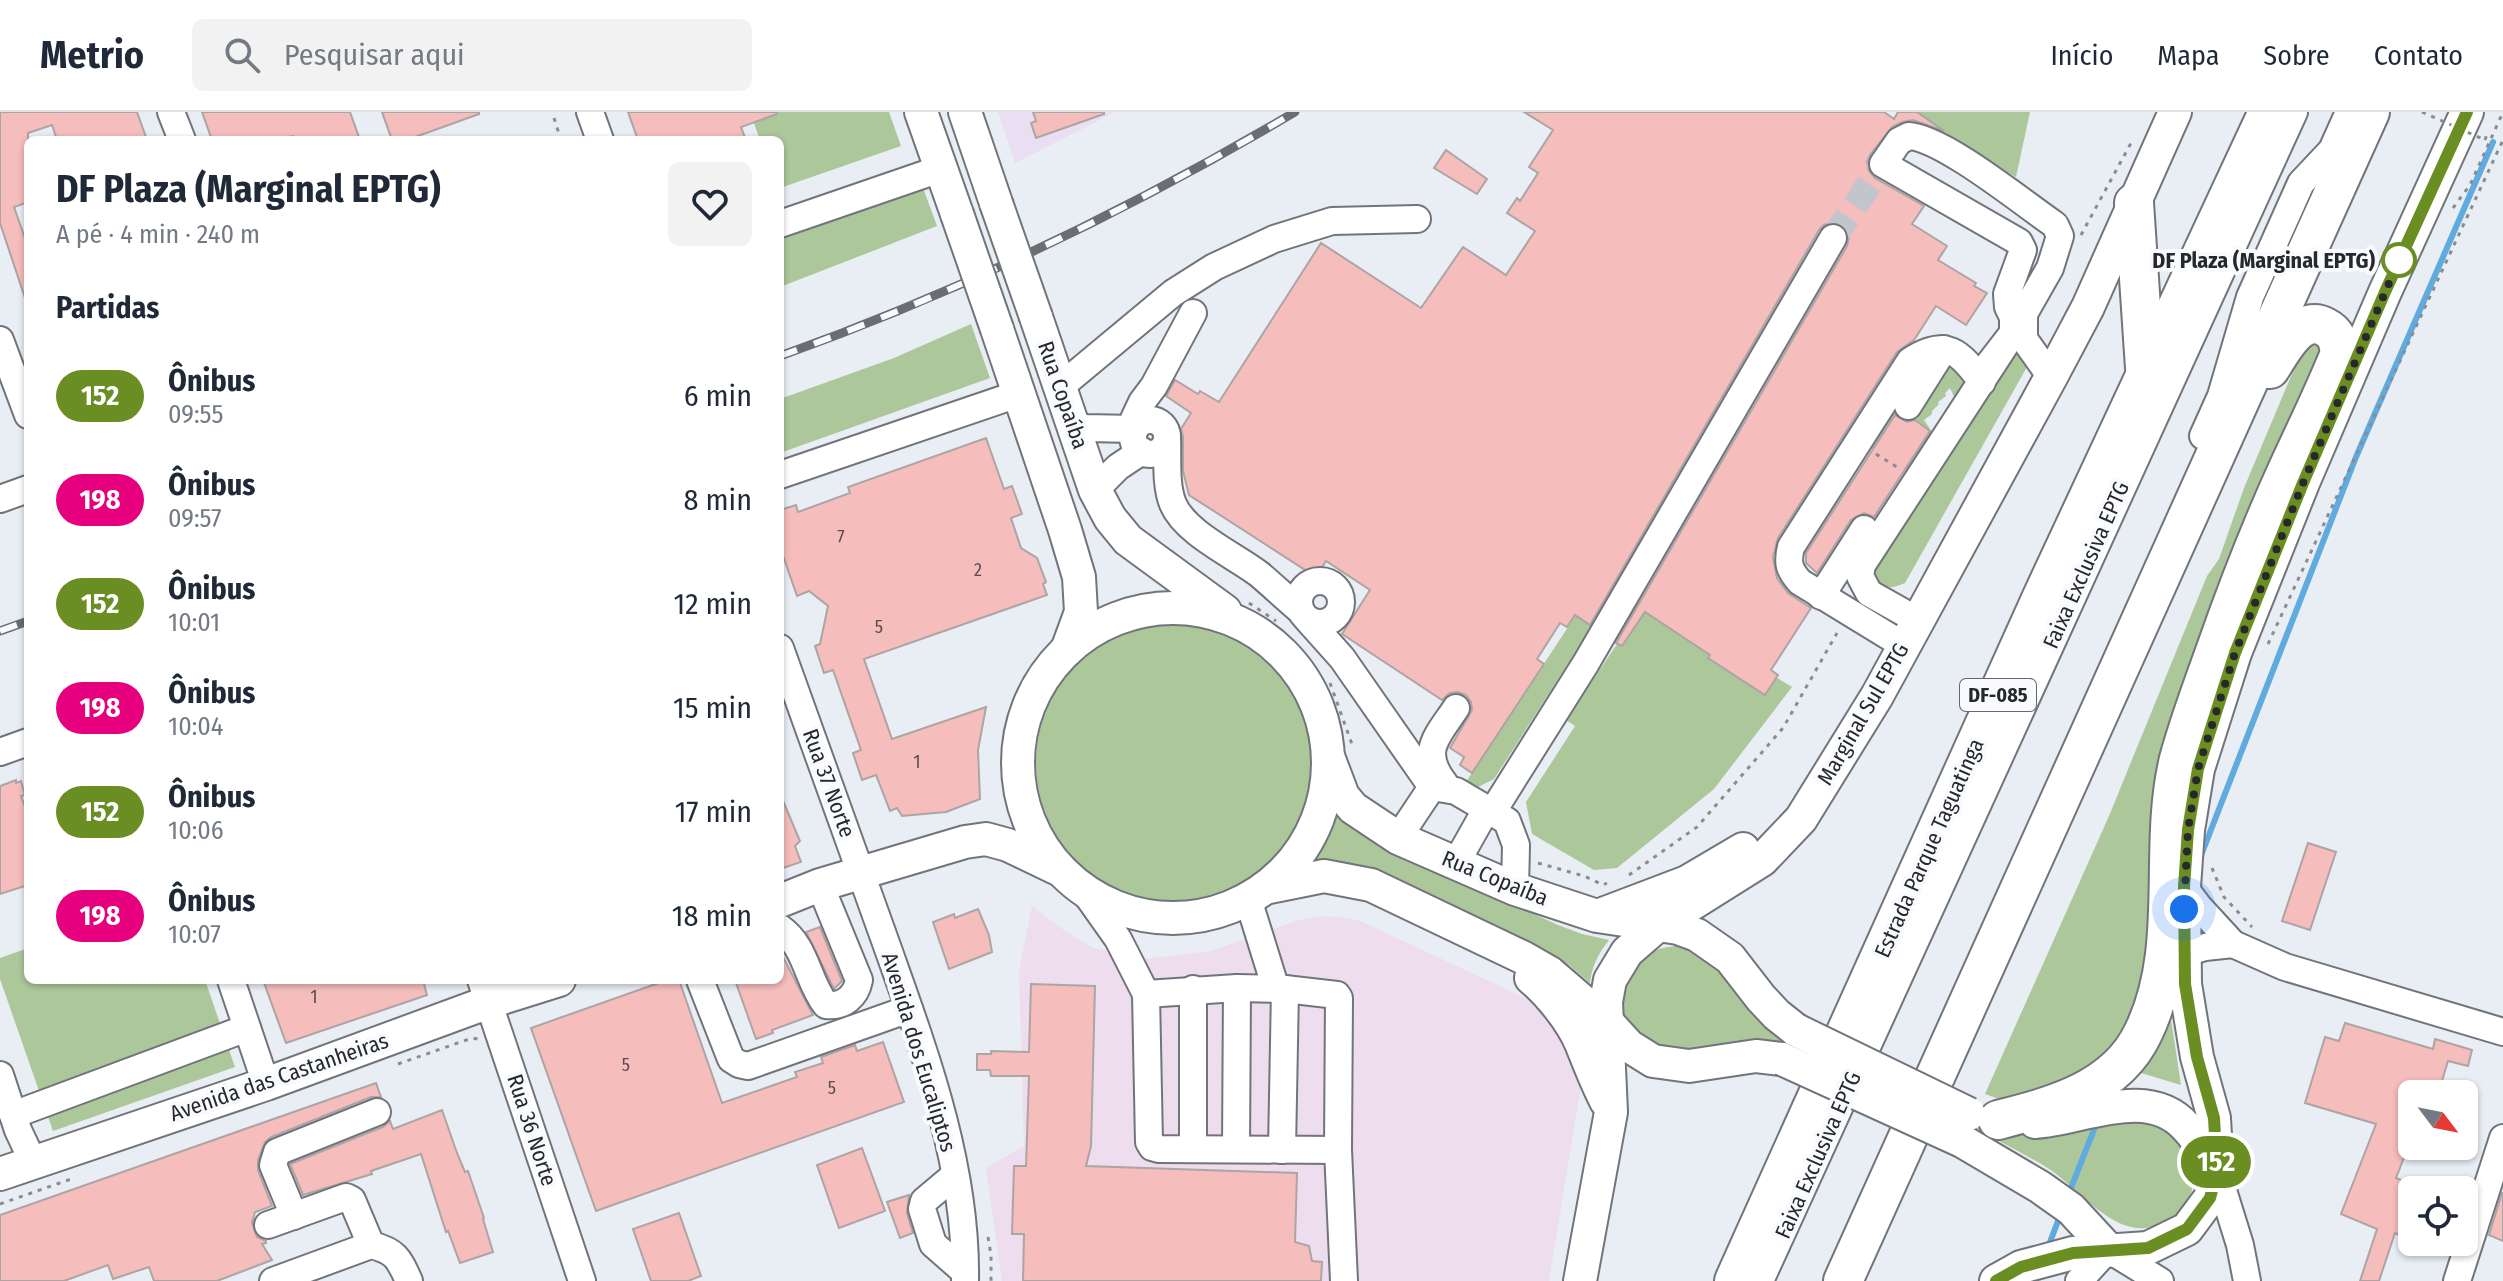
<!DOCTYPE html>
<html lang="pt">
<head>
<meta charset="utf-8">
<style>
  body { margin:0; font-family:"Fira Sans Condensed",sans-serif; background:#f2f2f3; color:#1f2937; height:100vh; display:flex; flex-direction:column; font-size:30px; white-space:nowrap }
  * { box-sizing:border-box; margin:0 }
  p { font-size:26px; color:#747a83 }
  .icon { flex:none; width:44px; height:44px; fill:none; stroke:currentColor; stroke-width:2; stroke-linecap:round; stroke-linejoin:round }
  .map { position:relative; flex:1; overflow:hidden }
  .side { position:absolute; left:24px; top:24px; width:760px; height:848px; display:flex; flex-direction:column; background:#fff; border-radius:12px; box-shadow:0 2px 6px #0004 }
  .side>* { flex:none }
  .badge { padding:0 16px; border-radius:26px; font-size:28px; line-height:52px }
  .needle { width:52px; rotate:122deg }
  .controls { position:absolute; left:2398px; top:968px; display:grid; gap:16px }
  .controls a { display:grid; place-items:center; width:80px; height:80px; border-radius:12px; background:#fff; box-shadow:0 2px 6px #0004; font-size:40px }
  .you { position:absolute; width:40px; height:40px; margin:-20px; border:6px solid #fff; border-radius:50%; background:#1a73e8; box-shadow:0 0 0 12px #1a73e833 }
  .map>.badge { position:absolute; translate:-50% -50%; box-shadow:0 0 0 4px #fff }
  h2 { padding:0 32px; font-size:30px; line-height:72px }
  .round { display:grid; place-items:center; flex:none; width:84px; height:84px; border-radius:12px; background:#f2f2f3 }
  .summary { display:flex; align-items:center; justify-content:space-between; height:136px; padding:0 32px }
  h1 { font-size:38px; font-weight:700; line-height:60px }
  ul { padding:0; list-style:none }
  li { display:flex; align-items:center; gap:24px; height:104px; padding:0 32px }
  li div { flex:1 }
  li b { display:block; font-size:30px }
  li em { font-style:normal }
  li .badge { min-width:88px; font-weight:700; text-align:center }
  header { display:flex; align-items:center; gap:48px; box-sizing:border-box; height:112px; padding:0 40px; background:#fff; border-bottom:2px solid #e0e1e3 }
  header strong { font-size:38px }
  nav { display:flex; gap:44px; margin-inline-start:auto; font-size:28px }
  .search { width:560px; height:72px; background:#f2f2f3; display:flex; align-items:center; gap:20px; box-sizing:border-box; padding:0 28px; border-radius:12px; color:#747a83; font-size:30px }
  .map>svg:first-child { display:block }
  .industrial { fill:#e9def2 }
  .education { fill:#edddef }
  .green { fill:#acc79a }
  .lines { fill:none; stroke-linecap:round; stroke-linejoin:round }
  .stream { stroke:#5fabdf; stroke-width:6 }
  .building { fill:#f5bdbb; stroke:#ada4a4; stroke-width:2 }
  .minor-tunnel { stroke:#c2c6cc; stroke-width:26; stroke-dasharray:26 13; stroke-linecap:butt }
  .minor-casing { stroke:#71757b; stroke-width:30 }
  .major-casing { stroke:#71757b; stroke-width:36 }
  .highway-casing { stroke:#71757b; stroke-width:42 }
  .path { stroke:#8a8c91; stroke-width:3; stroke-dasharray:4 6; stroke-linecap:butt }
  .minor { stroke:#fff; stroke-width:26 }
  .major { stroke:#fff; stroke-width:32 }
  .highway { stroke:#fff; stroke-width:38 }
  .rail-casing { stroke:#6b6d71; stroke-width:9 }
  .rail { stroke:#f8fafe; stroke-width:6; stroke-dasharray:18; stroke-linecap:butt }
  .major-bridge-casing { stroke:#71757b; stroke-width:36; stroke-linecap:butt }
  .path-bridge { stroke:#8a8c91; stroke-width:3; stroke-dasharray:4 6; stroke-linecap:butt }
  .major-bridge { stroke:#fff; stroke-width:32 }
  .line-casing { stroke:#fff; stroke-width:18 }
  .line { stroke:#6b8e23; stroke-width:12 }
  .walk { stroke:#27282b; stroke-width:8; stroke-dasharray:0 14.4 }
  .stop-dot { fill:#fff; stroke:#6b8e23; stroke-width:4 }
  .labels { text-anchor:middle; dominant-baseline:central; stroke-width:8; stroke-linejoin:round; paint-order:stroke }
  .number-label { font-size:18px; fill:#5a4d4f }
  .shield { fill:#f8fafe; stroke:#66676a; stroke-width:2 }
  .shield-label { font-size:20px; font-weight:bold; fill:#27282b }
  .stop-label { font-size:22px; font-weight:bold; fill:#27282b; stroke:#f8fafe; text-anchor:end }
  .street-label { font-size:22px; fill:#27282b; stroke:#f8fafe }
</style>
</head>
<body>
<header>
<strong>Metrio</strong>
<div class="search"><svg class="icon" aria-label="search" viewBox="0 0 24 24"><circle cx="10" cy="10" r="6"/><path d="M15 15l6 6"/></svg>Pesquisar aqui</div>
<nav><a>Início</a><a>Mapa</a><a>Sobre</a><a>Contato</a></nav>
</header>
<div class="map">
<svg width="2503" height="1169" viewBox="0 0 2503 1169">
  <rect width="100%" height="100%" fill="#e9edf4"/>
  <polygon class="industrial" points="998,0 1115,0 1015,51"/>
  <polygon class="education" points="1032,794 1061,816 1093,836 1145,847 1211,839 1299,808 1327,804 1358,808 1521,884 1545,901 1570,931 1582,968 1549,1169 1002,1169 986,1056 1024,1034 1019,859"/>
  <g class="green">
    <polygon points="750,0 889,0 901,34 780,76 780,28 760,28"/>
    <polygon points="1898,0 2030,0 2016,65 1923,10 1898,13 1892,9"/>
    <polygon points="923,76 937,114 780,175 780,128"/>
    <polygon points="971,212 990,266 780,341 780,287 894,246"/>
    <path d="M2016,224L2027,255L1905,471C1888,478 1881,477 1869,463Z"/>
    <polygon points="2325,224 2157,832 2115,947 2013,992 1985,982 2109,704 2207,464 2219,447 2244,376 2299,245 2309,228"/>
    <polygon points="1948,248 1968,268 1956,289 1950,276 1945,281 1946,284 1938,290 1939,292 1932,299 1932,302 1924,308 1934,323 1911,360 1869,334 1891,299"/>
    <polygon points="1638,481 1792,575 1714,677 1617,756 1594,758 1532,722 1526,690 1575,614 1566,608 1619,529 1610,522"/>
    <polygon points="1578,500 1595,510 1494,667 1478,675 1464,673"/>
    <circle cx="1175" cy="651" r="139"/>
    <path d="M1335,701L1347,713L1376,730L1558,813L1582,822L1609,828C1598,842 1592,854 1590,871L1568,852L1545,840L1308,756L1323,733Z"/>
    <path d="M1690,833L1712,842L1740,879L1748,896L1792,932L1757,931L1707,941L1651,938C1643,929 1630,920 1624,910C1610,884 1628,854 1652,840C1663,834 1677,834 1690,833Z"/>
    <polygon points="28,836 28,868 205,868 235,955 53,1019 0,867 0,846"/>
    <polygon points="2168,887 2181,973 2141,961 2118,963"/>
    <path d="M2144,994L2197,1049C2195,1075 2190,1097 2165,1110C2118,1135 2083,1078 2046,1055C2020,1039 1992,1026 1965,1011L1996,1019Z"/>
  </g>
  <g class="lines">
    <g class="stream">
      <polyline points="2200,746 2356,345 2493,30"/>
      <polyline points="2071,1076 2097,1010"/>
      <polyline points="2050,1130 2058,1109"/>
    </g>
  </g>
  <g class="building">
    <polygon points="0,0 137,0 147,28 57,28 52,13 28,21 28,90 14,95 28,135 28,186 25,186 0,111"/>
    <polygon points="202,0 350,0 360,28 294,28 293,24 281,28 212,28"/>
    <polygon points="382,0 479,0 479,2 407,28 392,28"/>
    <polygon points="628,0 777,0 777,2 741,15 746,28 638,28"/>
    <polygon points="1033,0 1104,0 1104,2 1036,26 1031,11 1036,9"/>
    <polygon points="1524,0 1884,0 1894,7 1898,0 1917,0 1944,19 1913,8 1902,10 1892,15 1870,43 1867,50 1869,59 1875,66 1924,94 1912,112 1947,134 1938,148 1976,171 1974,174 1987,181 1966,213 1936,194 1914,228 1897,240 1778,426 1773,445 1777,466 1788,481 1811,496 1771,558 1778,563 1765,583 1708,546 1710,543 1645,500 1622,534 1616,531 1847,134 1849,125 1842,113 1834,110 1824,113 1819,118 1590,513 1575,503 1567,515 1560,511 1537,547 1544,552 1472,661 1460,653 1464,645 1450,636 1472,598 1471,590 1466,583 1458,580 1450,581 1442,588 1342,522 1370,478 1326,449 1316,465 1189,383 1183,359 1183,325 1181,317 1191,301 1166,284 1175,268 1198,282 1200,279 1219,290 1321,131 1421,196 1463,135 1506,163 1535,119 1507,101 1517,86 1520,89 1538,61 1529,55 1553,18"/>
    <polygon points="1446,38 1487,67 1477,82 1434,56"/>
    <polygon points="1895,303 1907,310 1915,308 1930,319 1874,405 1864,401 1851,408 1817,461 1806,451 1806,441"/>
    <polygon points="986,326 1004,377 1012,374 1022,402 1011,406 1021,436 1037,446 1046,470 1043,472 1047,483 864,547 892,627 986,595 978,638 980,687 946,700 902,704 897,696 890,699 876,663 862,668 853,641 861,638 833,558 824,561 815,534 820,532 828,494 809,479 797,484 780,435 780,398 796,393 798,400 850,381 848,375"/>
    <polygon points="16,668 16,671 21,669 25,683 21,684 28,703 28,773 0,782 0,674"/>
    <polygon points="781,684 800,729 795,734 801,750 780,757"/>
    <polygon points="2308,731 2336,740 2310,818 2282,809"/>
    <polygon points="978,797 989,823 992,840 949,857 933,810 954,802 955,806"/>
    <polygon points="820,815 842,869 834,877 806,820"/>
    <polygon points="780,839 813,903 772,918 773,921 756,927 735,868 780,868"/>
    <polygon points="263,868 423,868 427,883 286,931"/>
    <polygon points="667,868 679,868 722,991 797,965 795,960 823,951 821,945 855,933 857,939 883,930 904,990 596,1099 531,916"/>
    <polygon points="1031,872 1095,874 1091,1034 1086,1054 1297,1061 1295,1130 1309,1134 1312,1149 1322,1150 1321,1169 1023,1169 1024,1122 1012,1122 1014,1054 1026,1054 1029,964 991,964 990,958 977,958 977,942 991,942 991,939 1029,940"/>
    <polygon points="2345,911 2433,937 2435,927 2472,938 2468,954 2448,949 2438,982 2412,982 2412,1025 2396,1066 2409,1071 2403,1084 2410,1087 2399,1123 2395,1121 2379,1169 2360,1169 2377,1117 2341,1102 2376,1012 2305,991 2325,925 2339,929"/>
    <polygon points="376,971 381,985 371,985 271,1025 265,1030 258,1048 258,1058 272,1094 255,1100 252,1111 257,1125 266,1129 266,1131 262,1132 272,1148 217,1169 154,1169 149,1155 113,1167 108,1153 64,1169 0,1169 0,1103"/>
    <polygon points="442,998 457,1041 465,1060 468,1059 484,1106 483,1107 493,1140 460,1151 448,1119 446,1120 421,1042 371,1059 372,1062 303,1083 290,1052 383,1015 390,1009 393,1017"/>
    <polygon points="862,1036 885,1099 839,1116 817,1053"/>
    <polygon points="2502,1081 2503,1082 2503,1129 2489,1123"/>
    <polygon points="909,1083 907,1101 913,1121 900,1126 887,1090"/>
    <polygon points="679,1101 701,1164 688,1169 651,1169 633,1117"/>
  </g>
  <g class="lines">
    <polyline class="minor-tunnel" points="1833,126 1883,52"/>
    <defs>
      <g id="minor">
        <polyline points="171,0 182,28"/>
        <polyline points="590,0 600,28"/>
        <path d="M1909,24C1943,26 2023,91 2055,113L2060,124L2050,156L2013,221V205L2008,195L2007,182L2023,138L2019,130L1883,52L1899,29Z"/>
        <polyline points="780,112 940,57"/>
        <polyline points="2024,203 2024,227 2051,265"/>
        <polyline points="0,228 28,303"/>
        <polyline points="1060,275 1173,181 1214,155 1274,127 1332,109 1417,107"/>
        <polyline points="1908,294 1944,237"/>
        <circle cx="1150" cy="325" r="17"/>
        <polyline points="1074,314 1086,316 1135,317"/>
        <polyline points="1136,315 1134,307 1142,290 1154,274 1193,201"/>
        <polyline points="2203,324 2221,284 2250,185 2301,71 2332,38 2349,0"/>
        <path d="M1167,325C1168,345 1165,373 1173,392C1185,421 1234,443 1259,462C1273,474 1287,487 1301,499"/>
        <polyline points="780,363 1018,282"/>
        <polyline points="1095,378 1118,355 1142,339"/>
        <polyline points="0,387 28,377"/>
        <circle cx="1320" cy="490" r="21"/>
        <polyline points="1821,484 1864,417"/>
        <polyline points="1308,508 1342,546 1432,675"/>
        <polyline points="1917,508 1869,481 1860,464 1862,453 2013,221 1979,265"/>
        <path d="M1903,533L1800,470C1789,458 1787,451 1791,435L1910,249C1946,225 1960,240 1982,270"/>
        <path d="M780,536C816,635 852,734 887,834C925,941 967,1053 965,1169"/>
        <polyline points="0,640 28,630"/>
        <path d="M1445,672C1419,639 1437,625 1456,596"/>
        <polyline points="1432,675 1456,679 1507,709 1516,733 1515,777"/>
        <polyline points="1493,699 1586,551 1833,126"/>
        <polyline points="1398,726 1432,675"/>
        <polyline points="1456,751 1487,696"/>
        <polyline points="2184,775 2199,795 2233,832 2285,855 2503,920"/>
        <polyline points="1084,779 1118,827 1146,882 1149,1030 1152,1035 1159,1037 1338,1038"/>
        <polyline points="1248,787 1276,877"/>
        <path d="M780,816C807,835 807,869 826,893C844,895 856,884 859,868L820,773"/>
        <polyline points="2184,841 2205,835 2233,832"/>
        <polyline points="231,868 266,972"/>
        <polyline points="481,868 582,1169"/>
        <polyline points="700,868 731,947 739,952 748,954 909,897"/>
        <polyline points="1193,877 1193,1037"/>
        <polyline points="1146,882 1237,876 1285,877 1337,883 1339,886 1338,1038 1344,1169"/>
        <polyline points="0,963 18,1018 33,1050"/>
        <polyline points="13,1003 247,916"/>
        <polyline points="1236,1037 1237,876"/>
        <polyline points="1282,1038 1285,877"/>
        <polyline points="2217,1059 2240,1133 2247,1169"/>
        <polyline points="955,1063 924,1089 922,1097 933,1132 965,1160"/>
        <polyline points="294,1104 273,1053 277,1040 377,1000"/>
        <polyline points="268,1113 346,1085 352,1088 371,1133"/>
        <path d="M273,1169L371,1133C396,1139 399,1147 409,1169"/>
        <polyline points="1760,1169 2294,0"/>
        <polyline points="2079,1169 2108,1137 2160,1169"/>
        <polyline points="2457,1169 2503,1026"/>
      </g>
      <g id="major">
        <polyline points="921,0 957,102"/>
        <polyline points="965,0 996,91"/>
        <polyline points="1036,205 1095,378 1110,406 1128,428 1225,499"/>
        <polyline points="997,217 1065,418 1079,465 1081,500 1067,538"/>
        <circle cx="1173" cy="651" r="155"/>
        <polyline points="1329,647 1343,684 1353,696 1398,726 1515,777 1597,804 1678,816 1697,823 1730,846 1761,886 1777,903 1796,918"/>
        <polyline points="1265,776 1324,764 1371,773 1522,845 1550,861 1608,911 1629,934 1653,949 1689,954 1756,944 1782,947"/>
        <polyline points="780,789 820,773 965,730 986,727 1008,733 1056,756"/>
        <polyline points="1600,803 1687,770 1743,737"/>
        <path d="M1531,866C1550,882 1571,908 1581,931C1589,951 1596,970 1606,989"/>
        <path d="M2035,1010C2082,1007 2148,972 2186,1015C2198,1027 2206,1042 2215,1057"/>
        <polyline points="1962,1029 2040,1075 2071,1097 2108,1137"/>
        <polyline points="0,1062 266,972 489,890 559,868"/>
        <polyline points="1580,1169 1611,1000 1606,890 1610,868 1627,840 1657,814 1762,748 1801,707 1877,584 2051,265 2088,195 2175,0"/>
        <polyline points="1996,1169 2021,1155 2073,1141 2148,1136 2187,1117 2210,1086 2217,1059 2214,1006 2197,945 2185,872 2184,775 2188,718 2198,657 2235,541 2303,371 2385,180 2467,0"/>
      </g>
      <g id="highway">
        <polyline points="2134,91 2145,256"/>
        <path d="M1998,1008C2053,994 2116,978 2143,921C2185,836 2157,737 2179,647C2189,610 2203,573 2216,537C2238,474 2262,413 2290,352C2307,315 2325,279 2340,241C2338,229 2337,221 2325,215C2300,201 2281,240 2270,257"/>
        <polyline points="1734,1169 2041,487 2268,0"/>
        <polyline points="1843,1169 2370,0"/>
      </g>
    </defs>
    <use href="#minor" class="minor-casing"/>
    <use href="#major" class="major-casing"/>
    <use href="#highway" class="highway-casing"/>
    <g class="path">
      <polyline points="554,6 561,28"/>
      <polyline points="2485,28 2488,19"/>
      <polyline points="2453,96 2470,73 2503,0"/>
      <polyline points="2081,123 2131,31"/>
      <polyline points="1876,342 1900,357"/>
      <polyline points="1249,491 1276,509"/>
      <polyline points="2268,532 2503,28"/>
      <polyline points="1330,571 1353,635"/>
      <polyline points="1538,751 1584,764 1603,773 1607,771"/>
      <polyline points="2212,756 2224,785 2252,815"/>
      <polyline points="1629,763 1697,715 1783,616 1837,521"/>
      <polyline points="398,952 472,926 478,927"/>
      <polyline points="0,1092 74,1066"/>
      <polyline points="988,1125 991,1143 991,1169"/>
    </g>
    <use href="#minor" class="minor"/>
    <use href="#major" class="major"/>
    <use href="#highway" class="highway"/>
    <defs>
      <g id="rail">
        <path d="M780,244C960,180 1131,97 1295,0"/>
        <polyline points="0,519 28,509"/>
      </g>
    </defs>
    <use href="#rail" class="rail-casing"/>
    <use href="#rail" class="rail"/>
    <defs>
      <g id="major-bridge">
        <polyline points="996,91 1036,205"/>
        <polyline points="957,102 997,217"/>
        <polyline points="1796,918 1969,1002"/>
        <polyline points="1782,947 1962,1029"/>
      </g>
    </defs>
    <use href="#major-bridge" class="major-bridge-casing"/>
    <polyline class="path-bridge" points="2422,0 2485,28"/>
    <use href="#major-bridge" class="major-bridge"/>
  </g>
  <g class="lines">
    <defs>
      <polyline id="line" points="1996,1169 2021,1155 2073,1141 2148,1136 2187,1117 2210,1086 2217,1059 2214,1006 2197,945 2185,872 2184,775 2188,718 2198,657 2235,541 2303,371 2385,180 2467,0"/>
    </defs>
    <use href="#line" class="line-casing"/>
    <use href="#line" class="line"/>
    <polyline class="walk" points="2184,797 2188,718 2198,657 2235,541 2303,371 2399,148"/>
  </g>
  <circle class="stop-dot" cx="2399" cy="148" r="16"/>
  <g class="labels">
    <g class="number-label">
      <text x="841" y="425">7</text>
      <text x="978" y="458">2</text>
      <text x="879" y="515">5</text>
      <text x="917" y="650">1</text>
      <text x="314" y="885">1</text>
      <text x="626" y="953">5</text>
      <text x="832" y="976">5</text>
    </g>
    <rect class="shield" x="1960" y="567" width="76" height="32" rx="6"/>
    <g class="shield-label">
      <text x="1998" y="583">DF-085</text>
    </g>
    <g class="stop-label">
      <text x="2375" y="148">DF Plaza (Marginal EPTG)</text>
    </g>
    <g class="street-label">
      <text transform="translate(1063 283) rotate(71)">Rua Copaíba</text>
      <text transform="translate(2086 453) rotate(-66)">Faixa Exclusiva EPTG</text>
      <text transform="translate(1863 602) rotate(-60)">Marginal Sul EPTG</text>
      <text transform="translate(829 671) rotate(70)">Rua 37 Norte</text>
      <text transform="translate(1929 736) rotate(-66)">Estrada Parque Taguatinga</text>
      <text transform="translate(1495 766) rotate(22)">Rua Copaíba</text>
      <text transform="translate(919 940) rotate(73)">Avenida dos Eucaliptos</text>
      <text transform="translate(279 965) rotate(-19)">Avenida das Castanheiras</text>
      <text transform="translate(532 1018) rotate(72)">Rua 36 Norte</text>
      <text transform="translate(1818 1043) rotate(-66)">Faixa Exclusiva EPTG</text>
    </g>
  </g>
</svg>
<div class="controls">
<a><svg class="needle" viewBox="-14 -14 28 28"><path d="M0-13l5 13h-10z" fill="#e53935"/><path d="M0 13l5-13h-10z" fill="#747a83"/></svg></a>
<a><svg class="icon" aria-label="locate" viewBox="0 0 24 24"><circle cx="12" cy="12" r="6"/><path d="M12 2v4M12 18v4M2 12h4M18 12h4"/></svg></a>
</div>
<div class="you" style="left:2184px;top:797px"></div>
<b class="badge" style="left:2216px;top:1050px;background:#6b8e23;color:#fff">152</b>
<section class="side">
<div class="summary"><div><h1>DF Plaza (Marginal EPTG)</h1><p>A pé · 4 min · 240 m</p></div><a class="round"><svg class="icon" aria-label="heart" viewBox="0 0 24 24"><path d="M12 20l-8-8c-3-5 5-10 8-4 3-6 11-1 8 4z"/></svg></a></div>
<h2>Partidas</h2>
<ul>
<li><span class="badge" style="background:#6b8e23;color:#fff">152</span><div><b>Ônibus</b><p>09:55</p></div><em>6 min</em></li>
<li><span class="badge" style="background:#e6007e;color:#fff">198</span><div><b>Ônibus</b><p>09:57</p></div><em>8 min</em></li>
<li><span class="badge" style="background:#6b8e23;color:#fff">152</span><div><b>Ônibus</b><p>10:01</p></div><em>12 min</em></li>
<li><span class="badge" style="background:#e6007e;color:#fff">198</span><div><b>Ônibus</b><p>10:04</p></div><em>15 min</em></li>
<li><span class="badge" style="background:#6b8e23;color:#fff">152</span><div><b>Ônibus</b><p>10:06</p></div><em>17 min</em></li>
<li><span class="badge" style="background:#e6007e;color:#fff">198</span><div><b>Ônibus</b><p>10:07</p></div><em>18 min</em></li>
</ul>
</section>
</div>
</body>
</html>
